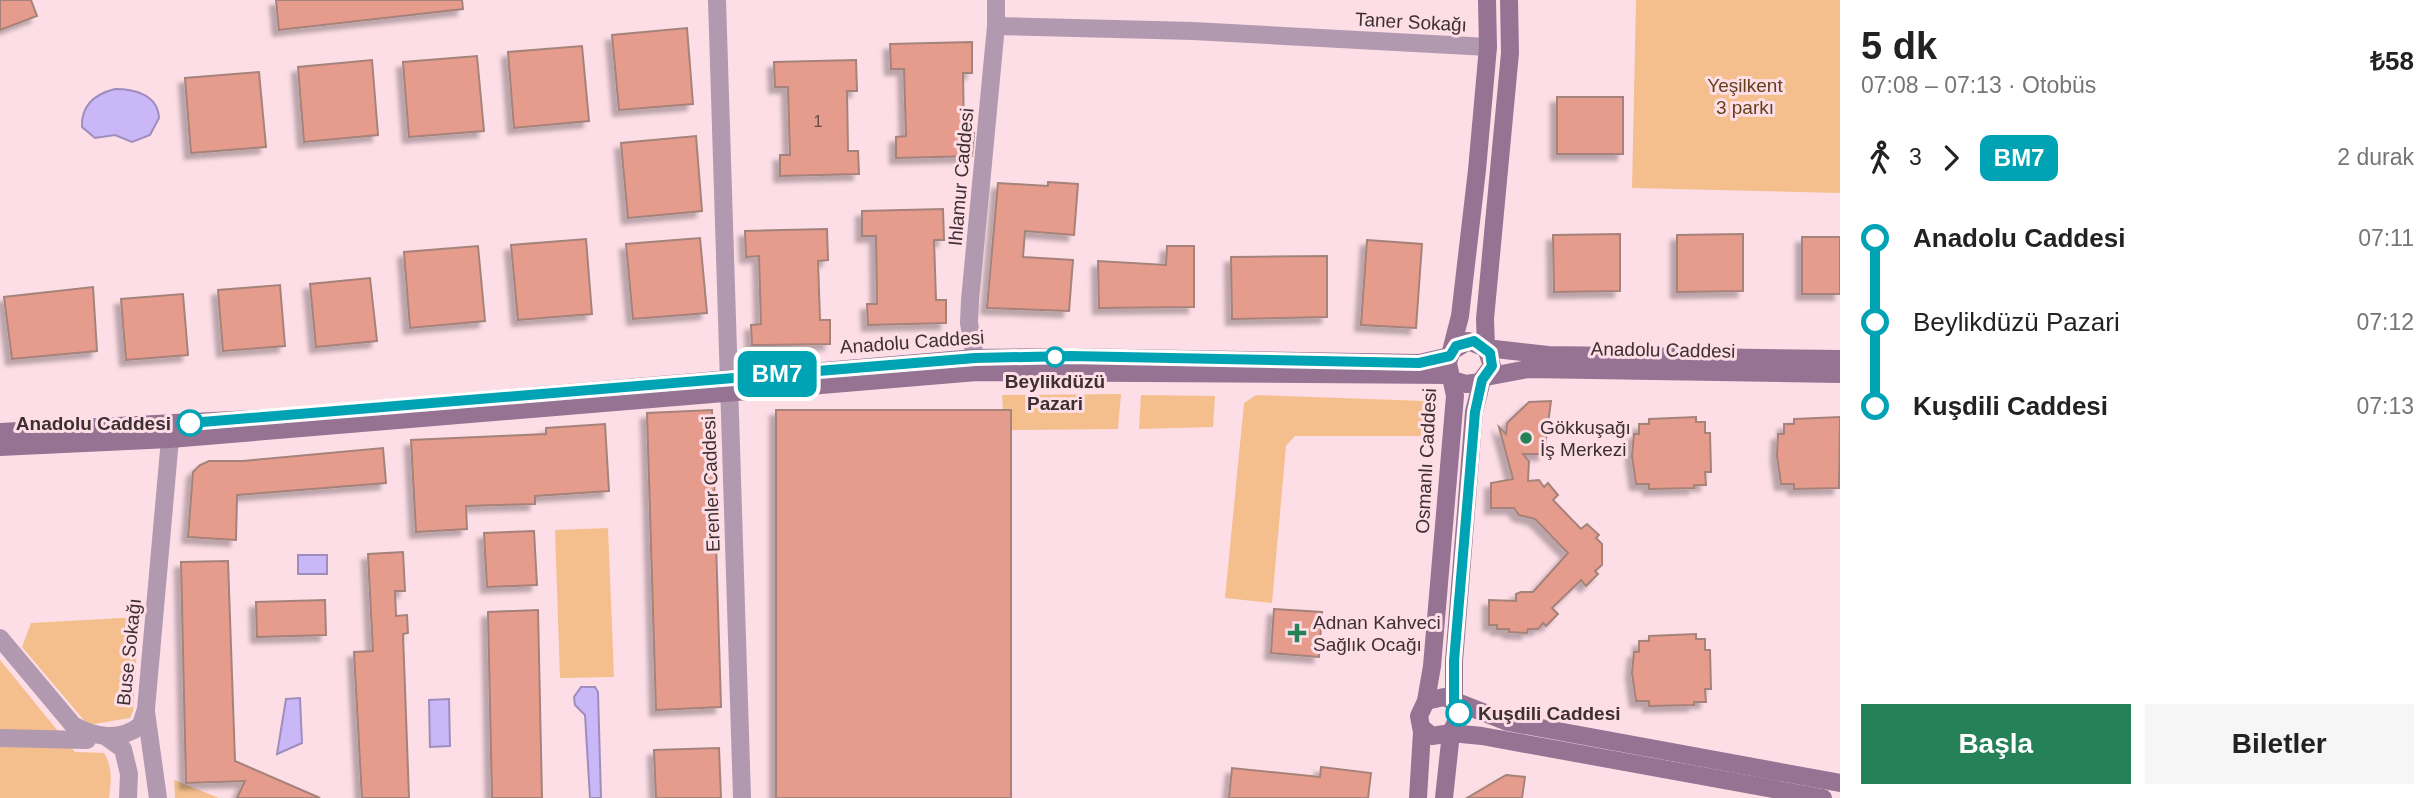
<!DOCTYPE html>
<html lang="tr">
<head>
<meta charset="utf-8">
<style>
  body { margin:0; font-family:Arial,sans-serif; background:#f6f6f6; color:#222; height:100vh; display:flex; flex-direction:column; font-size:26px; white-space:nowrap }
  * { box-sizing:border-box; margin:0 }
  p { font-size:23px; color:#767676 }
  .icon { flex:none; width:38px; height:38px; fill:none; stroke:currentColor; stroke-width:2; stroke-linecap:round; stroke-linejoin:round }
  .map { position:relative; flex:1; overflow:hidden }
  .sheet { display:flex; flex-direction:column; background:#fff; width:595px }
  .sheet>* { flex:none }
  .badge { padding:0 14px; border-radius:10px; font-size:24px; line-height:46px }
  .map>.badge { position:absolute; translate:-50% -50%; box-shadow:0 0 0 4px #fff }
  .legs { display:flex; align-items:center; gap:10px; height:77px; padding:0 21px; font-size:23px }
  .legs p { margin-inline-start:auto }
  .overview { display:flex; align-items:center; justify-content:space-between; height:119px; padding:0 21px }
  h1 { font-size:38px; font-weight:800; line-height:52px }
  .primary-button { display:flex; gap:14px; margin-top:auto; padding:14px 21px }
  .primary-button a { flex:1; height:80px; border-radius:0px; background:#258258; color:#fff; font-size:28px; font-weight:800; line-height:80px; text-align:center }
  .primary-button a+a { background:#f6f6f6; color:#222 }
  ul { padding:0 21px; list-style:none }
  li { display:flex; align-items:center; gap:24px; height:84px; font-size:26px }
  li i { display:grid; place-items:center; width:10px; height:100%; margin:0 9px; background:currentColor }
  li i::after { content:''; width:18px; height:18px; margin:-9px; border:5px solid; border-radius:50%; background:#fff }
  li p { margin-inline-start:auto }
  li:first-child i { background:linear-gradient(#0000 50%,currentColor 0) }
  li:last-child i { background:linear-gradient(currentColor 50%,#0000 0) }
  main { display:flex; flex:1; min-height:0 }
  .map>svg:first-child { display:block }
  .green { fill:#f4bf8d }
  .water { fill:#c9b7f7; stroke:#9f8ebc; stroke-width:2 }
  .building { fill:#e69c8c; stroke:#a5827a; stroke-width:2; filter:url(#shadow) }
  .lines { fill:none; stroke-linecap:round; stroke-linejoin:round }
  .street { stroke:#b199af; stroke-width:18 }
  .secondary { stroke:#967393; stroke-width:18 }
  .line-1-casing { stroke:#fff; stroke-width:16 }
  .line-1 { stroke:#00a3b4; stroke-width:10 }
  .stop-1-dot { fill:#fff; stroke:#00a3b4; stroke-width:3.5 }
  .poi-dot { fill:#258258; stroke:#fddee6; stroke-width:2.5 }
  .labels { text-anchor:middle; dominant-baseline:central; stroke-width:6; stroke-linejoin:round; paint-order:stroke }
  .number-label { font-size:16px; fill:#684a49 }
  .street-label { font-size:19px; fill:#3e2f33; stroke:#fddee6 }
  .park-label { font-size:19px; fill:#643f19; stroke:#fddee6 }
  .stop-label { font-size:19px; font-weight:bold; fill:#3e2f33; stroke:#fddee6 }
  .poi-label { font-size:19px; fill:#3e2f33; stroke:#fddee6; text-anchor:start }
</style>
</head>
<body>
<main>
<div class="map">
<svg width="1840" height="798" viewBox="0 0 1840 798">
  <defs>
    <filter id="shadow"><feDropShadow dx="-6" dy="6" stdDeviation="2" flood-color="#0004"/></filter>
  </defs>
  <rect width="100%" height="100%" fill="#fddee6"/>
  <g class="green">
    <polygon points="1636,0 1840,0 1840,193 1632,188"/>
    <polygon points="1121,394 1118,429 1011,430 1003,410 1002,395"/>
    <polygon points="1141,395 1215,396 1213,427 1139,429"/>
    <polygon points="1256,395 1425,401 1421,436 1295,436 1286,446 1272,603 1225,598 1244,403"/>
    <polygon points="608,528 614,677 560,678 555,530"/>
    <polygon points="139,617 133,711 130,718 88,725 22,647 31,623"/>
    <path d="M0,660L75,752L104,753C113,768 111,781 109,798H0Z"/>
    <polygon points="174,780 219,798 175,798"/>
  </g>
  <g class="water">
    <path d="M115,89C135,89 158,95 159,118L150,135L132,142L115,135L95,138L82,127C81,105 95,94 115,89Z"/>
    <rect x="298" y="555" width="29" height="19"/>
    <polygon points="581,687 595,687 598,692 601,798 590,798 585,715 575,705 574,697"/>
    <polygon points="300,698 302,743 277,754 286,699"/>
    <polygon points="449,699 450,746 430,747 429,700"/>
  </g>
  <g class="building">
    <polygon points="0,0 31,0 37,16 0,30"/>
    <polygon points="276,0 462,0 463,9 279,30"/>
    <polygon points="687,28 693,104 619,110 612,35"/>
    <polygon points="972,42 972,73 963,73 964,133 974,133 972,156 896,158 896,137 906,136 904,69 891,69 890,44"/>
    <polygon points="582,46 589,121 514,128 508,52"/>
    <polygon points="477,56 484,131 409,137 403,62"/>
    <polygon points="372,60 378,135 304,142 298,67"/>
    <polygon points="856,60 857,91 847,91 848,151 858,151 859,174 780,176 780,155 790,155 788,87 775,87 774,62"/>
    <polygon points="259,72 266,147 191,153 185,78"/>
    <rect x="1557" y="97" width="66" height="57"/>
    <polygon points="696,136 702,211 628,218 621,143"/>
    <polygon points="1048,182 1078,184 1074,235 1025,231 1023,257 1073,260 1069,311 987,308 998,183 1048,186"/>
    <polygon points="943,209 944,240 934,240 936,300 946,300 946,323 868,325 867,304 877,304 876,236 862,236 862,211"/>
    <polygon points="827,229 828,260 818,261 820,320 830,320 830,344 752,345 751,325 761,324 759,256 746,257 745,231"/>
    <polygon points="1620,234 1620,291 1554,292 1553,235"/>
    <polygon points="1743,234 1743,291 1677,292 1677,235"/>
    <rect x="1802" y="237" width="38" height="57"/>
    <polygon points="700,238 707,313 633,319 626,244"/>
    <polygon points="586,239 592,314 518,320 511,245"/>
    <polygon points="1367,240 1422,244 1416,328 1361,325"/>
    <polygon points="478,246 485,321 410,328 404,252"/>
    <polygon points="1167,246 1194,246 1194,307 1099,308 1098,261 1166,265"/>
    <polygon points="1327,256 1327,317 1232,319 1231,257"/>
    <polygon points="370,278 377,341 316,347 310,284"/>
    <polygon points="280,285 285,346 223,351 218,290"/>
    <polygon points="93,287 97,351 12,359 4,297"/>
    <polygon points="183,294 188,355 126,360 121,299"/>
    <polygon points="1551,401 1544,454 1523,454 1529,461 1528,481 1539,480 1544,487 1548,483 1558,495 1553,500 1581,529 1587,524 1599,535 1596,538 1602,544 1602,565 1595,571 1598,574 1586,586 1581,580 1552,608 1558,614 1546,626 1543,623 1538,629 1528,629 1527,633 1509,632 1509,629 1497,629 1497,625 1489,625 1489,600 1516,601 1516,594 1521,592 1533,592 1568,553 1535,519 1519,515 1514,508 1491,508 1491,483 1513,479 1499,427 1506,434 1507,423 1529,402"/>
    <polygon points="712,410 721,707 656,710 647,413"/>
    <rect x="776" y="410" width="235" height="388"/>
    <polygon points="1696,417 1696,422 1705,422 1705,433 1710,433 1711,472 1705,472 1706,485 1694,485 1694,488 1649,489 1649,484 1636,484 1632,456 1634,434 1639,434 1639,424 1649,424 1649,419"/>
    <polygon points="1840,417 1839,488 1794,489 1794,484 1781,484 1777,456 1778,434 1784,434 1784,424 1794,424 1794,419"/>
    <polygon points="605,424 609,491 535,496 535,504 466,506 467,529 416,532 411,440 546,434 546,428"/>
    <polygon points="383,448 386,483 237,495 236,540 188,537 193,472 200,465 209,461 243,461"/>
    <polygon points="534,531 537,585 487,587 484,533"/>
    <polygon points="403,552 405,591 395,591 396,616 407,615 408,633 403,634 409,798 362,798 354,652 373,651 368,554"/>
    <polygon points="228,561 235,761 320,798 237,798 245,781 186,783 181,562"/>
    <polygon points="325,600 326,635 257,637 256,602"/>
    <polygon points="1274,609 1322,612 1319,657 1271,653"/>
    <polygon points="538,610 542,798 492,798 488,612"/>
    <polygon points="1696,634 1696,639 1705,639 1705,650 1710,650 1711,689 1705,689 1706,702 1694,702 1694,705 1649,706 1649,701 1636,701 1632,673 1634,652 1639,652 1639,641 1649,641 1649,636"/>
    <polygon points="719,748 721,798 656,798 654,750"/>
    <polygon points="1321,767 1371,773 1368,798 1229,798 1232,768 1320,777"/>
    <polygon points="1506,775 1525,777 1522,798 1467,798"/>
  </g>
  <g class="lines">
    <g class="street">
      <polyline points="717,0 742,798"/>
      <polyline points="996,26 1193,31 1488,47"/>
      <polyline points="975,358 969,323 970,300 996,26 996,0"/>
      <path d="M0,638L73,725C94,737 120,742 141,725L146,709L170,439"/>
      <polyline points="146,712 158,798"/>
      <polyline points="105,736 123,749 129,774 128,798"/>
      <polyline points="0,738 87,740"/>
    </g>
    <g class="secondary">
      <polyline points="1452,351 1468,341 1486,348 1548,355 1840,359"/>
      <polyline points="1486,377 1528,369 1840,374"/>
      <polyline points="1452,380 1466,384 1480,382 1492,366 1486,348 1485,319 1510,53 1509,0"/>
      <polyline points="0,432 273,418 975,358 1070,357 1419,363 1450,356"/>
      <polyline points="0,447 170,439 977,372 1450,375"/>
      <polyline points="1426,701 1444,697 1508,722 1840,783"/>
      <polyline points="1422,728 1432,736 1451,733 1482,736 1823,798"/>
      <polyline points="1418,798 1422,732 1419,716 1426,701 1432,666 1455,396 1448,363 1460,316 1477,170 1488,47 1487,0"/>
      <polyline points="1444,798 1451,733 1459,715 1454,703 1454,661 1474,412 1482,380"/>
    </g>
  </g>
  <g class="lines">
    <defs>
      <polyline id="line-1" points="190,423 975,358 1070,356 1419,363 1450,356 1456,346 1474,341 1490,353 1492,366 1482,380 1475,412 1454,661 1454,703 1459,713"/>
    </defs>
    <use href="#line-1" class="line-1-casing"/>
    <use href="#line-1" class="line-1"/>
  </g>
  <g class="stop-1-dot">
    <circle cx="1055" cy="357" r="9"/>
    <circle cx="190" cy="423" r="12"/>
    <circle cx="1459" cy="713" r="12"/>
  </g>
  <g class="poi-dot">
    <circle cx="1526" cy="438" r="7"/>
    <path d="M1293.5 622.5h7v7h7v7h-7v7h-7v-7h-7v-7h7z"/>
  </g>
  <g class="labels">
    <g class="number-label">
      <text x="818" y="121">1</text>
    </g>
    <g class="street-label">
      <text transform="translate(1411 22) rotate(3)">Taner Sokağı</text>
      <text transform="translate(961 177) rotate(-85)">Ihlamur Caddesi</text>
      <text transform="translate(912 342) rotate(-4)">Anadolu Caddesi</text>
      <text transform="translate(1663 350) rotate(1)">Anadolu Caddesi</text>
      <text transform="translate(1426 461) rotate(-87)">Osmanlı Caddesi</text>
      <text transform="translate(711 484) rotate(-92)">Erenler Caddesi</text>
      <text transform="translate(129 652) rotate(-84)">Buse Sokağı</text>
    </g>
    <g class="park-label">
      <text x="1745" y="85">Yeşilkent<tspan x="1745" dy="22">3 parkı</tspan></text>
    </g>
    <g class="stop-label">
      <text x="1055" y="381">Beylikdüzü<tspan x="1055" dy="22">Pazari</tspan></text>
      <text x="171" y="423" text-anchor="end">Anadolu Caddesi</text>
      <text x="1478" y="713" text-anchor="start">Kuşdili Caddesi</text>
    </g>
    <g class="poi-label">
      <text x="1540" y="427">Gökkuşağı<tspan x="1540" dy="22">İş Merkezi</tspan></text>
      <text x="1313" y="622">Adnan Kahveci<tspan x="1313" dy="22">Sağlık Ocağı</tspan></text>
    </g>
  </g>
</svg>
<b class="badge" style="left:777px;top:374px;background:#00a3b4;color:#fff">BM7</b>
</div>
<section class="sheet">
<div class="overview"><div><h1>5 dk</h1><p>07:08 – 07:13 · Otobüs</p></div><b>₺58</b></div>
<div class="legs"><svg class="icon" aria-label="walk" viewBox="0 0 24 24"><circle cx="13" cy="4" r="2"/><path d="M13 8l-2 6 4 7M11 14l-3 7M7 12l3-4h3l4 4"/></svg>3<svg class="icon" aria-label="forward" viewBox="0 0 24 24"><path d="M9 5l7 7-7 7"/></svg><b class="badge" style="background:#00a3b4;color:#fff">BM7</b><p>2 durak</p></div>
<ul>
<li><i style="color:#00a3b4"></i><b>Anadolu Caddesi</b><p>07:11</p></li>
<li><i style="color:#00a3b4"></i><span>Beylikdüzü Pazari</span><p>07:12</p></li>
<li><i style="color:#00a3b4"></i><b>Kuşdili Caddesi</b><p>07:13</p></li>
</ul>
<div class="primary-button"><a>Başla</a><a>Biletler</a></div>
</section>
</main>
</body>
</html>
